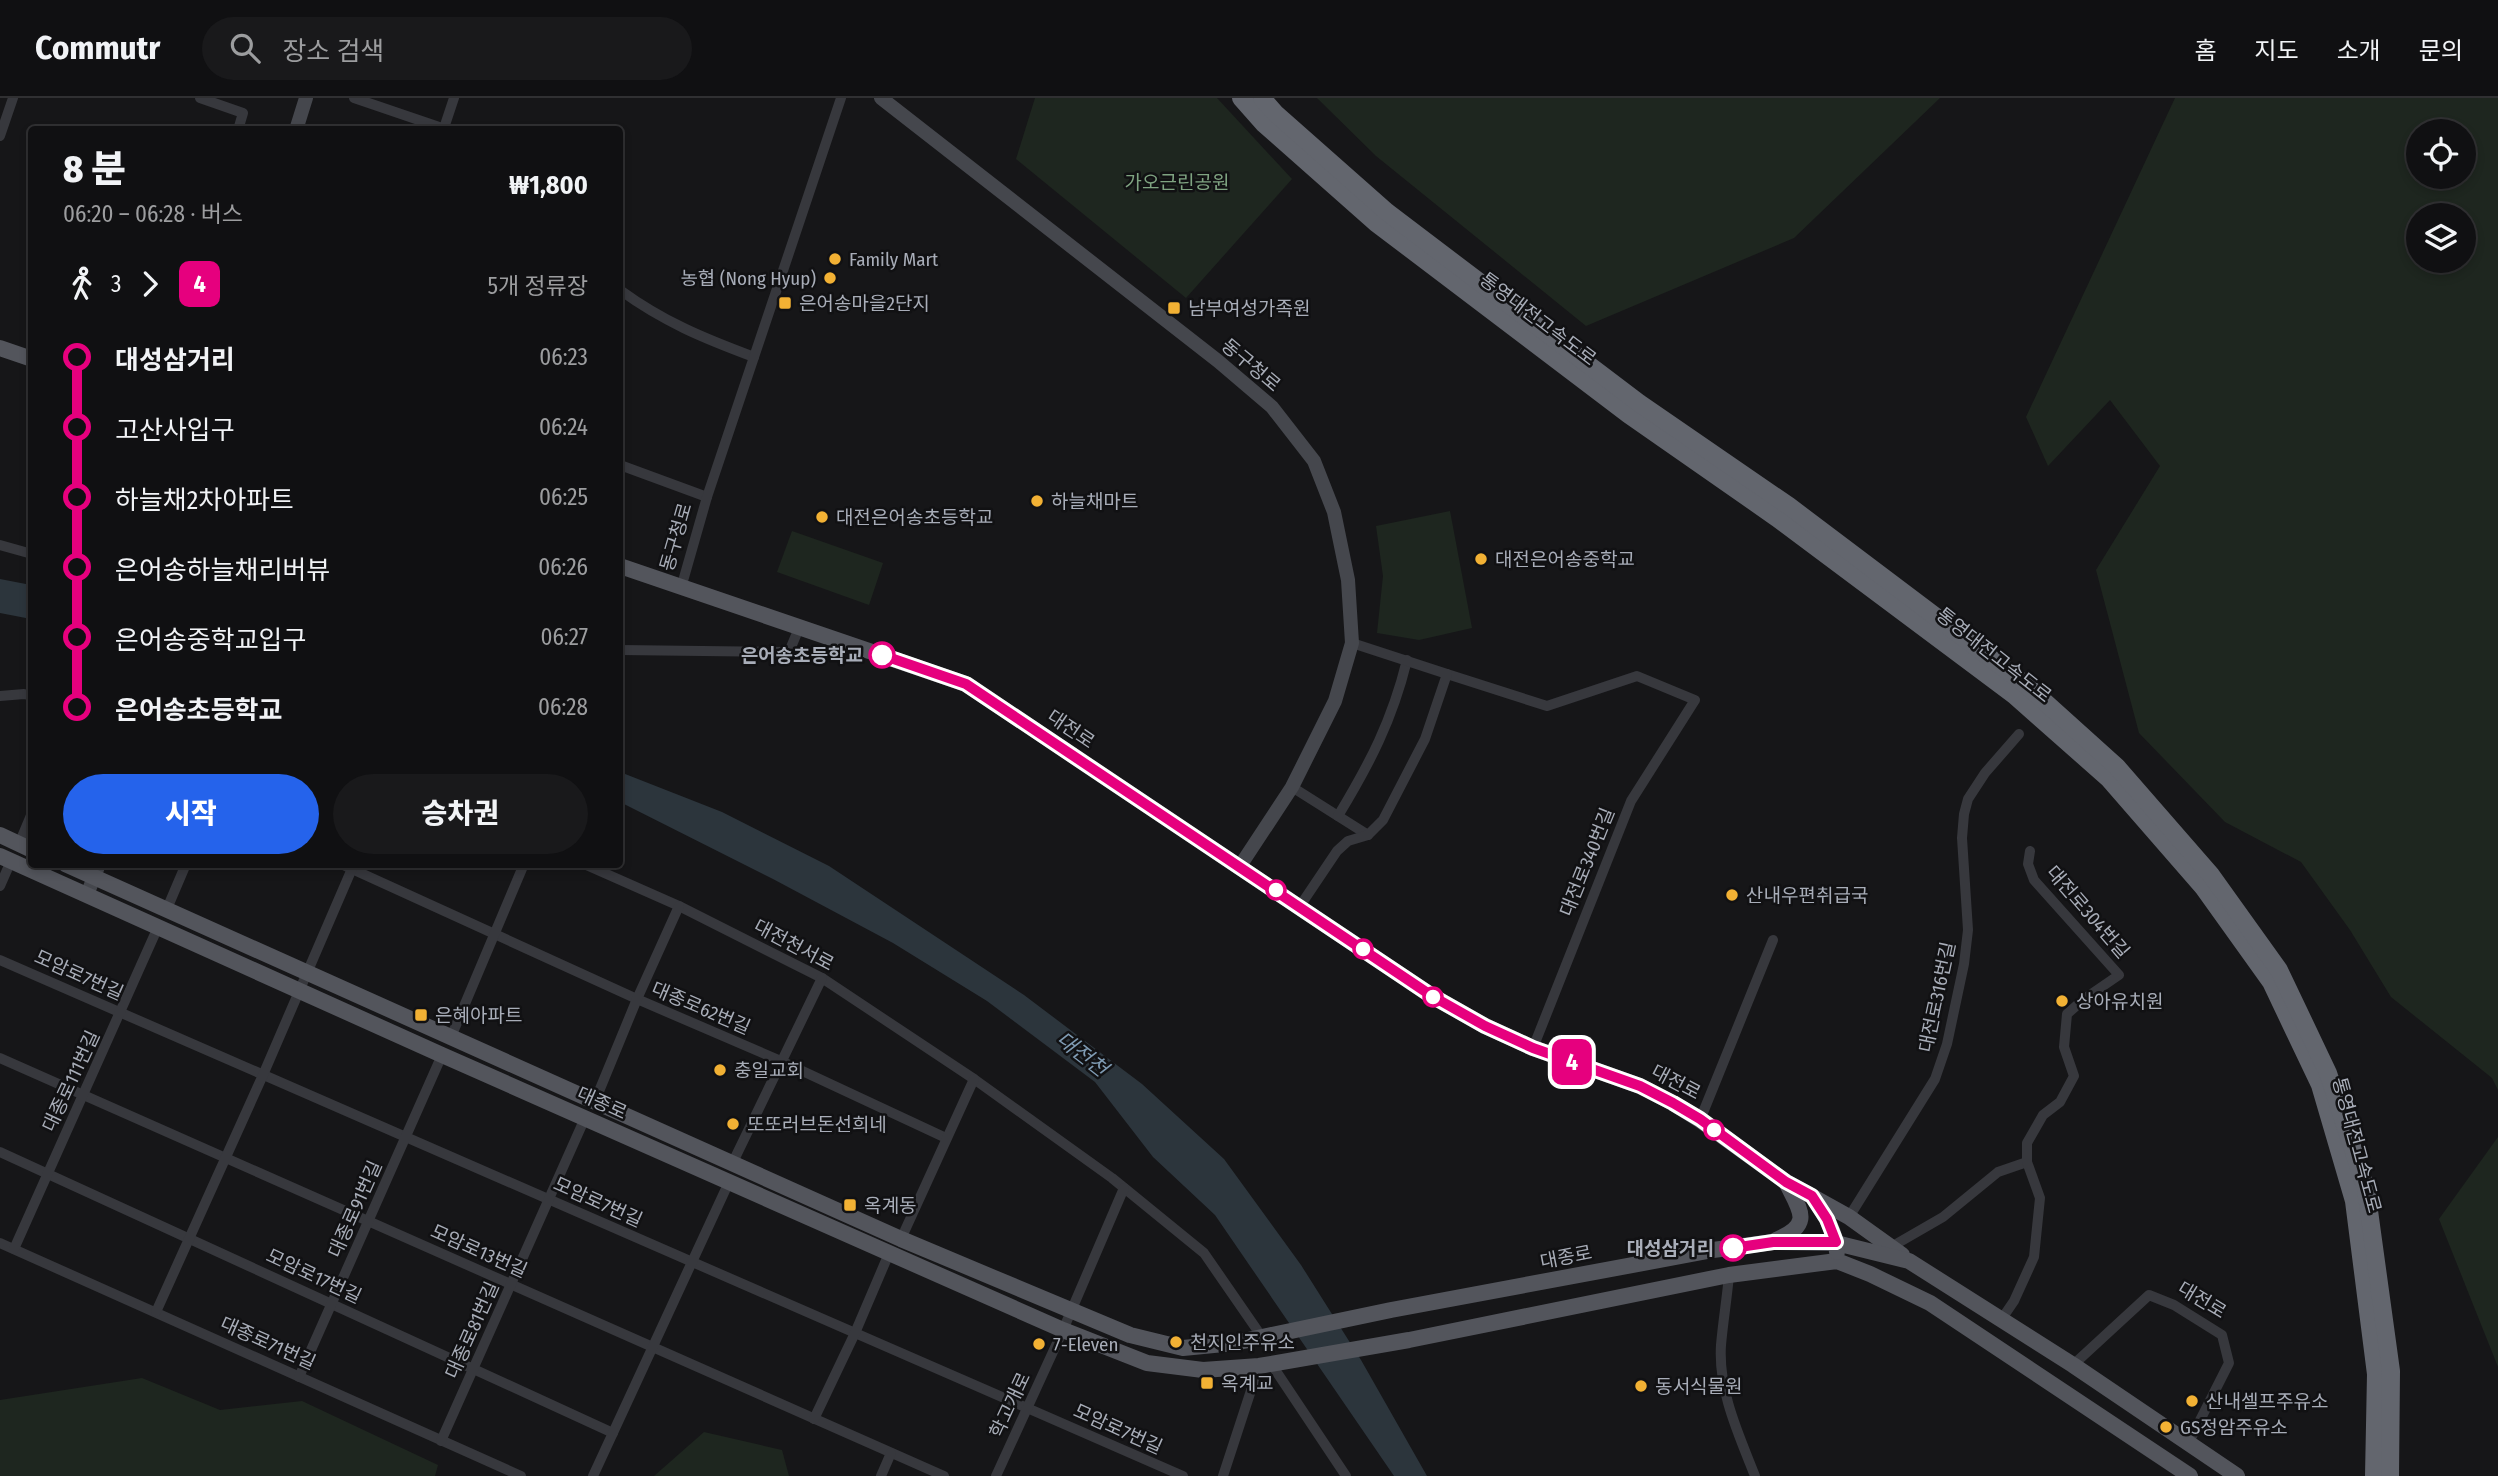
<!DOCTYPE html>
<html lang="ko">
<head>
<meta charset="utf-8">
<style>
  body { margin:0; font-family:"Fira Sans Condensed","Noto Sans KR",sans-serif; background:#19191b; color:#f1f3f6; height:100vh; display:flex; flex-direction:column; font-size:26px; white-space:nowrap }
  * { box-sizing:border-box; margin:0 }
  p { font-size:23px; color:#9c9d9f }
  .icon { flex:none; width:38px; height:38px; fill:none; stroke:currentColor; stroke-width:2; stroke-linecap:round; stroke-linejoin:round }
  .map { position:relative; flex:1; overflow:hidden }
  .details { position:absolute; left:28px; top:28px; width:595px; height:742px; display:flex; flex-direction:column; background:#101012; border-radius:7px; box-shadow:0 4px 10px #0003,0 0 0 2px #303032 }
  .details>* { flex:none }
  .badge { padding:0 14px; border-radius:10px; font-size:24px; line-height:46px }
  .controls { position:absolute; left:2406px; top:21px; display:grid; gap:14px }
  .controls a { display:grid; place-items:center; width:70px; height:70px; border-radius:50%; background:#101012; box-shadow:0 4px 10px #0003,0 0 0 2px #303032; font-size:35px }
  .map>.badge { position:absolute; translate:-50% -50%; box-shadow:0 0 0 4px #fff }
  .legs { display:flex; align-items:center; gap:10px; height:77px; padding:0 35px; font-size:23px }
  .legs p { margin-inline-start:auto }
  .summary { display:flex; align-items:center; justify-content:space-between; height:119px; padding:0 35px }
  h1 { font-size:38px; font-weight:800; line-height:52px }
  .cta { display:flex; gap:14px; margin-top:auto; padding:14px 35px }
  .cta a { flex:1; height:80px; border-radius:42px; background:#2563eb; color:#fff; font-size:28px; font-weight:800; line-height:80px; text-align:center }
  .cta a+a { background:#19191b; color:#f1f3f6 }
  ul { padding:0 35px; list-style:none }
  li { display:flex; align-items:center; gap:24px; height:70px; font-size:26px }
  li i { display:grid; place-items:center; width:10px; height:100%; margin:0 9px; background:currentColor }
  li i::after { content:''; width:18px; height:18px; margin:-9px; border:5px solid; border-radius:50%; background:#101012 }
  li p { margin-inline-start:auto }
  li:first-child i { background:linear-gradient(#0000 50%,currentColor 0) }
  li:last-child i { background:linear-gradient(currentColor 50%,#0000 0) }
  header { display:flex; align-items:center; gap:42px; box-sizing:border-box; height:98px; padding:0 35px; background:#101012; border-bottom:2px solid #303032 }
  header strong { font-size:33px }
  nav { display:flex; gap:38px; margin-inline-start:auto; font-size:24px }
  .search { width:490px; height:63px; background:#19191b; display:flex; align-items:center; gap:18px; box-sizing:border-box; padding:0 24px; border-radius:38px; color:#9c9d9f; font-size:26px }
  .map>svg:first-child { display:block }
  .green { fill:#1e261f; fill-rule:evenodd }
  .water { fill:#2c353c }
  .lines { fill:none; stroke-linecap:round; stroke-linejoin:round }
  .minor { stroke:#37383d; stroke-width:10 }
  .secondary { stroke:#45474d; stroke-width:14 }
  .primary { stroke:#53555c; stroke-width:16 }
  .motorway { stroke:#63666e; stroke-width:18 }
  .line-1-casing { stroke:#fff; stroke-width:16 }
  .line-1 { stroke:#e6007e; stroke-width:10 }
  .poi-dot { fill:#f2b134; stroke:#111113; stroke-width:2.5 }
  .stop-1-dot { fill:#fff; stroke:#e6007e; stroke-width:3.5 }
  .labels { text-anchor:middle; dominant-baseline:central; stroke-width:5; stroke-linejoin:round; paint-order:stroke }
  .park-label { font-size:19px; fill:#7fa381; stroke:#111113 }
  .poi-label { font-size:19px; fill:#a8adb8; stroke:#111113; text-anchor:start }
  .street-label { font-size:19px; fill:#a8adb8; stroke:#111113 }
  .stop-label { font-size:19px; font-weight:bold; fill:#a8adb8; stroke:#111113; text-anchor:end }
  .water-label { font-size:21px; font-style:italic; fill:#7f9bb3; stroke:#111113 }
</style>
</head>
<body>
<header>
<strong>Commutr</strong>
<div class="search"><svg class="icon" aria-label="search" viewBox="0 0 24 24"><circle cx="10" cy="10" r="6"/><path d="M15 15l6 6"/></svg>장소 검색</div>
<nav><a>홈</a><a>지도</a><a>소개</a><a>문의</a></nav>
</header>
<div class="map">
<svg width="2498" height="1378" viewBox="0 0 2498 1378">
  <rect width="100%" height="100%" fill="#161618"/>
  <g class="green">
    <polygon points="1035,0 1217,0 1292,81 1186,200 1016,61"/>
    <polygon points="1317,0 1940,0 1794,140 1586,228 1376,58"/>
    <path d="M2175,0H2498V992L2492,980L2391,899L2350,832L2301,764L2225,724L2139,635L2096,472L2160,368L2110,302L2048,368L2026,319ZM2418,33H2464V79H2418ZM2418,117H2464V163H2418Z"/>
    <polygon points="1450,413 1472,530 1419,542 1377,535 1383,478 1376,428"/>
    <polygon points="792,433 883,465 869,507 777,474"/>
    <polygon points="2498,1039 2498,1269 2439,1121"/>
    <polygon points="142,1280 220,1312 302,1303 438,1367 435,1378 0,1378 0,1302"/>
    <polygon points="704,1334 782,1352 789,1378 654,1378"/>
  </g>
  <g class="water">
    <polygon points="0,481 31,487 31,521 0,515"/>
    <polygon points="620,674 722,714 829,768 1024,897 1142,986 1224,1061 1301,1167 1361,1262 1427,1378 1394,1378 1215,1117 1153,1059 1095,984 987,903 893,845 773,781 620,704"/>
  </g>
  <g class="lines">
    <g class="minor">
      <polyline points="200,0 243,15 238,32"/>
      <polyline points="354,0 448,32"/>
      <polyline points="444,30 454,0"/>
      <polyline points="0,38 13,0"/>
      <path d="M620,192C664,224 703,240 754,259"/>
      <polyline points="620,367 707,399"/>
      <polyline points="0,447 32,456"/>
      <polyline points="681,490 707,399 841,0"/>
      <polyline points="620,552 789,554 799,530"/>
      <polyline points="1447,576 1547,608 1637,578 1695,602 1631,703 1533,950"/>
      <polyline points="0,598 24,596 32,598"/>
      <polyline points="1292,689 1368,737"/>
      <path d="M1338,718C1370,665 1392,623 1407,562"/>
      <polyline points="19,746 32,715"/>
      <polyline points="341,766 637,901 781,963 946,1040"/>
      <polyline points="584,766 679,808 822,880 974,981 1112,1080 1204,1155 1262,1239"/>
      <polyline points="0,788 11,763"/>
      <polyline points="1300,808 1337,753 1348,743 1368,737 1383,722 1425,641 1447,576 1352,545"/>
      <polyline points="166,813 186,766"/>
      <polyline points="0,862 1183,1378"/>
      <polyline points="451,939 524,766"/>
      <polyline points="0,960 944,1378"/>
      <polyline points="595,1003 637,901 679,808"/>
      <polyline points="1700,1022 1773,842"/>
      <polyline points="0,1054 613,1335"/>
      <polyline points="733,1064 822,880"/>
      <polyline points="1849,1119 1935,981 1947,946 1964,866 1968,832 1962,740 1964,716 1968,701 1985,675 2019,636"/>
      <polyline points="901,1141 974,981"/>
      <polyline points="0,1145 521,1378"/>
      <polyline points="1891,1149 1943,1119 1998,1074 2027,1064"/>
      <polyline points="14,1151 158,829"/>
      <path d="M1729,1177C1727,1200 1723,1224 1721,1247C1718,1293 1739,1337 1755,1378"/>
      <polyline points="156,1214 263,977 354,766"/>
      <polyline points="2001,1222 2014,1203 2034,1159 2040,1100 2027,1064 2027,1045 2043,1017 2060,1004 2074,978 2064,949 2067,916 2084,901 2119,877 2034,782 2028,766 2030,753"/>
      <polyline points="1272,1267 1346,1378"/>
      <polyline points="2073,1267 2149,1197 2174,1207 2222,1237 2229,1265 2189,1344"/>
      <polyline points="299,1279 442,957"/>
      <polyline points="814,1321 855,1235 890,1153"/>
      <polyline points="441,1343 585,1020"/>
      <polyline points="593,1378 729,1084"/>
      <polyline points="881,1378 891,1355"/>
      <polyline points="996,1378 1063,1232 1124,1090"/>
      <polyline points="1223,1378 1259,1268"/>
    </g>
    <g class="secondary">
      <polyline points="881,0 1218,263 1272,309 1314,363 1334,414 1348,482 1352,545 1335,603 1292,689 1240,768"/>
      <polyline points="296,32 306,0"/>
      <polyline points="87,797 99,766"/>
    </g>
    <g class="primary">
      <polyline points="0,250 32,261"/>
      <polyline points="620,468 966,586 1432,898 1485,928 1533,950 1640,988 1673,1005 1700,1022 1786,1084 1849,1119 1902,1157"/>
      <polyline points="0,737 32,752"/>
      <polyline points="0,758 442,957 1063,1232 1147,1265 1203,1272 1259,1268 1409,1242 1729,1177 1837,1163 1870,1176 1930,1205 2190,1378"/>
      <polyline points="65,766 901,1141 1130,1237 1183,1250 1234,1245 1391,1212 1713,1152 1773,1144 1836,1145 1909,1163 2073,1267 2237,1378"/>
      <path d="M1814,1101C1825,1117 1836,1134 1837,1154"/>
      <path d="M1776,1142C1813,1126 1801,1114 1786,1084"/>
    </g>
    <g class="motorway">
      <polyline points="1241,0 1264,26 1376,125 1628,316 1777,420 2014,597 2109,681 2203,789 2271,884 2320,987 2354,1103 2376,1276 2374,1378"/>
      <polyline points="1262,0 1275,15 1387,114 1639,305 1789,408 2025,586 2117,669 2211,777 2279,872 2328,975 2366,1091 2391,1273 2390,1378"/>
    </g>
  </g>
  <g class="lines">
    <defs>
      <polyline id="line-1" points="882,557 966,586 1432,898 1485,928 1533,950 1640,988 1673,1005 1700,1021 1786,1084 1812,1098 1827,1121 1836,1144 1773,1144 1733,1150"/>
    </defs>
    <use href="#line-1" class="line-1-casing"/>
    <use href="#line-1" class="line-1"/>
  </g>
  <g class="poi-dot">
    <circle cx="835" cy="161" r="7"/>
    <circle cx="830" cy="180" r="7"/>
    <rect x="778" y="198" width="14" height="14" rx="3.5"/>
    <rect x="1167" y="203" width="14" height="14" rx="3.5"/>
    <circle cx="1037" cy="403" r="7"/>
    <circle cx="822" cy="419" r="7"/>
    <circle cx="1481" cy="461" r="7"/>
    <circle cx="1732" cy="797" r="7"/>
    <circle cx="2062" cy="903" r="7"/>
    <rect x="414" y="910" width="14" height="14" rx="3.5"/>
    <circle cx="720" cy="972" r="7"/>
    <circle cx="733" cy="1026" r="7"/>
    <rect x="843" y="1100" width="14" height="14" rx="3.5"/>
    <circle cx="1176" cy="1244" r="7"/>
    <circle cx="1039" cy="1246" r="7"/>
    <rect x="1200" y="1278" width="14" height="14" rx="3.5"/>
    <circle cx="1641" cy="1288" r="7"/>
    <circle cx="2192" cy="1303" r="7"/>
    <circle cx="2166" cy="1329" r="7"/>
  </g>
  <g class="stop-1-dot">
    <circle cx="882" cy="557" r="12"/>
    <circle cx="1276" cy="792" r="9"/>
    <circle cx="1363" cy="851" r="9"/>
    <circle cx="1433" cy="899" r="9"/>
    <circle cx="1714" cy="1032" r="9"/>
    <circle cx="1733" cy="1150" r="12"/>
  </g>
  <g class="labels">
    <g class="park-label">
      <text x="1177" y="84">가오근린공원</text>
    </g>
    <g class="poi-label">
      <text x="849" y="161">Family Mart</text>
      <text x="816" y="180" text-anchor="end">농협 (Nong Hyup)</text>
      <text x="799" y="205">은어송마을2단지</text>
      <text x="1188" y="210">남부여성가족원</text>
      <text x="1051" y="403">하늘채마트</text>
      <text x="836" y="419">대전은어송초등학교</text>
      <text x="1495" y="461">대전은어송중학교</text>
      <text x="1746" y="797">산내우편취급국</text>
      <text x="2076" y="903">상아유치원</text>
      <text x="435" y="917">은혜아파트</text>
      <text x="734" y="972">충일교회</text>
      <text x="747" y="1026">또또러브돈선희네</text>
      <text x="864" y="1107">옥계동</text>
      <text x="1190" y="1244">천지인주유소</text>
      <text x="1053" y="1246">7-Eleven</text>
      <text x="1221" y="1285">옥계교</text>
      <text x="1655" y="1288">동서식물원</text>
      <text x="2206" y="1303">산내셀프주유소</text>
      <text x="2180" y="1329">GS정암주유소</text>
    </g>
    <g class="street-label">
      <text transform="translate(1538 221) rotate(37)">통영대전고속도로</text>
      <text transform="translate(1251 267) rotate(40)">동구청로</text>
      <text transform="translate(676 439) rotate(-74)">동구청로</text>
      <text transform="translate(1994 557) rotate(38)">통영대전고속도로</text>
      <text transform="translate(1071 631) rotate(34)">대전로</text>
      <text transform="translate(1587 764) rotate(-68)">대전로340번길</text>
      <text transform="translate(2088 814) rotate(49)">대전로304번길</text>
      <text transform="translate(794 847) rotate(28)">대전천서로</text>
      <text transform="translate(79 877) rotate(24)">모암로7번길</text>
      <text transform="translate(1937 899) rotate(-78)">대전로316번길</text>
      <text transform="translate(701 910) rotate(23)">대종로62번길</text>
      <text transform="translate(71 983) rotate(-65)">대종로111번길</text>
      <text transform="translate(1676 984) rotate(28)">대전로</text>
      <text transform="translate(602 1005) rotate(24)">대종로</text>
      <text transform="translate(2357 1047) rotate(75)">통영대전고속도로</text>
      <text transform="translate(598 1104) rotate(24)">모암로7번길</text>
      <text transform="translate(355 1111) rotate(-66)">대종로91번길</text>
      <text transform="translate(479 1153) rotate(24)">모암로13번길</text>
      <text transform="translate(1566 1159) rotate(-11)">대종로</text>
      <text transform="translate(314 1178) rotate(25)">모암로17번길</text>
      <text transform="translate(2202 1202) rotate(31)">대전로</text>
      <text transform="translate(472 1232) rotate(-66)">대종로81번길</text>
      <text transform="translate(268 1245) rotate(24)">대종로71번길</text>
      <text transform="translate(1010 1307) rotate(-65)">학고개로</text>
      <text transform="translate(1118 1331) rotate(24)">모암로7번길</text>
    </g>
    <g class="stop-label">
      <text x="863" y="557">은어송초등학교</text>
      <text x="1714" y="1150">대성삼거리</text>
    </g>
    <g class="water-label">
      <text transform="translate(1082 956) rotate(38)">대전천</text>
    </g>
  </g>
</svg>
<div class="controls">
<a><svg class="icon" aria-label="locate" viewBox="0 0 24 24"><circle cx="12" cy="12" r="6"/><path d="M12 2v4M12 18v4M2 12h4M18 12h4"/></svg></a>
<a><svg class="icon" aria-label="layers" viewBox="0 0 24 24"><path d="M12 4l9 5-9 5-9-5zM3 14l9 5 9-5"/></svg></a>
</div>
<b class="badge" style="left:1572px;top:964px;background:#e6007e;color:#fff">4</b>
<section class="details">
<div class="summary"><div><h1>8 분</h1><p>06:20 – 06:28 · 버스</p></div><b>₩1,800</b></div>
<div class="legs"><svg class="icon" aria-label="walk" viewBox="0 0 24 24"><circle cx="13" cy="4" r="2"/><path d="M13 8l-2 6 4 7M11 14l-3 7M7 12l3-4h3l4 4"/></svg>3<svg class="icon" aria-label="forward" viewBox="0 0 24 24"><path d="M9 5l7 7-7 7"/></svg><b class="badge" style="background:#e6007e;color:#fff">4</b><p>5개 정류장</p></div>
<ul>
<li><i style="color:#e6007e"></i><b>대성삼거리</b><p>06:23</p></li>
<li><i style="color:#e6007e"></i><span>고산사입구</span><p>06:24</p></li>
<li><i style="color:#e6007e"></i><span>하늘채2차아파트</span><p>06:25</p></li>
<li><i style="color:#e6007e"></i><span>은어송하늘채리버뷰</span><p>06:26</p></li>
<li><i style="color:#e6007e"></i><span>은어송중학교입구</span><p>06:27</p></li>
<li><i style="color:#e6007e"></i><b>은어송초등학교</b><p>06:28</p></li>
</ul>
<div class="cta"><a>시작</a><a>승차권</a></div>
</section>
</div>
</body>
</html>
